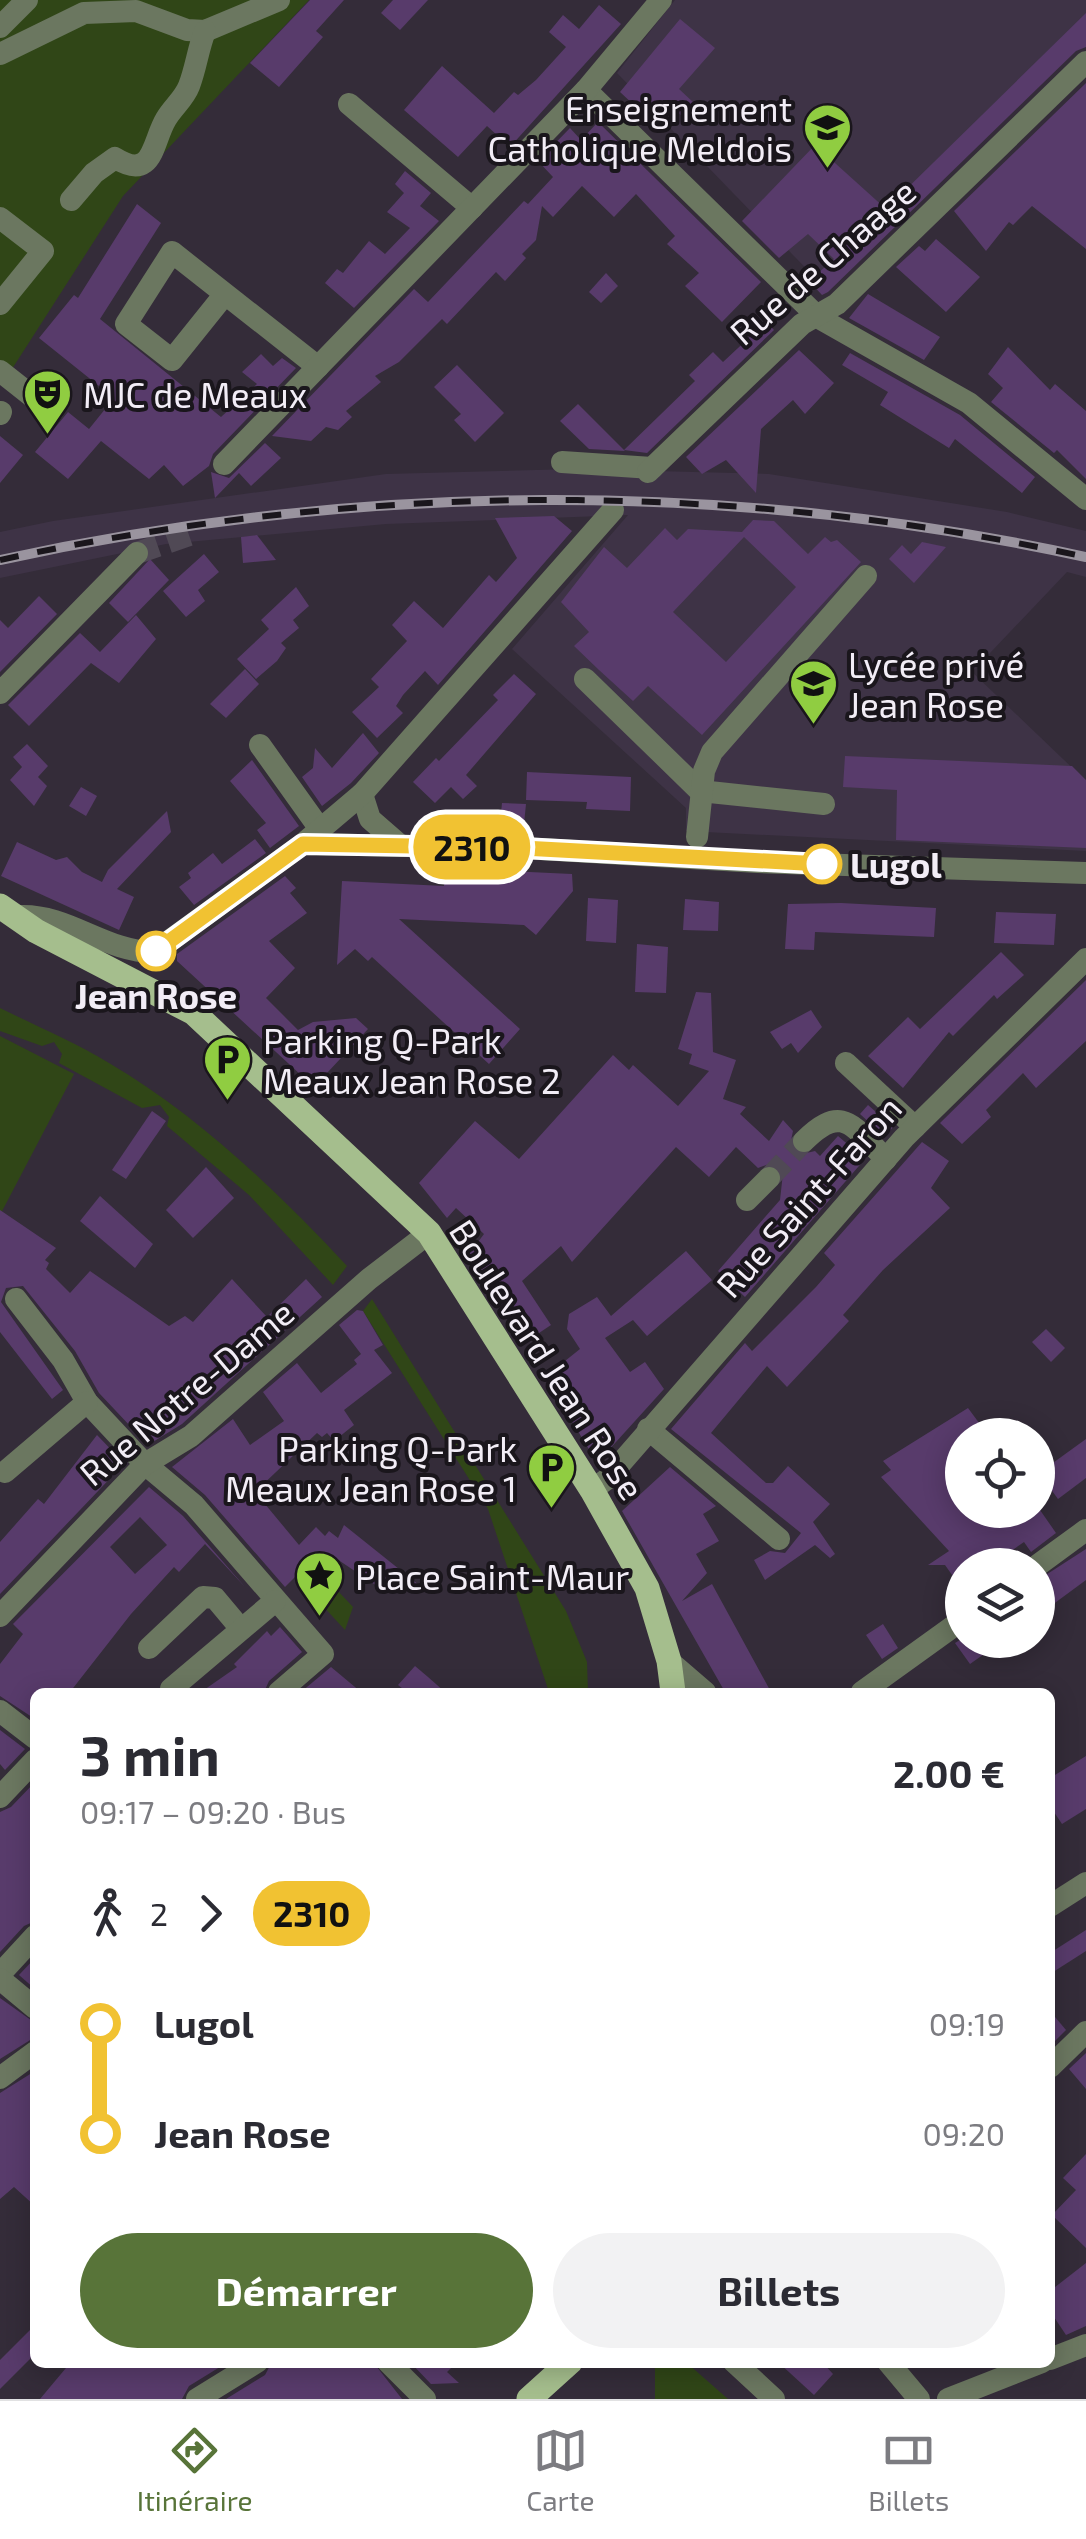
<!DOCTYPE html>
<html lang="fr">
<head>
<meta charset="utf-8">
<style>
  body { margin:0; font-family:"Exo 2",sans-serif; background:#f2f2f3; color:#2b2b33; height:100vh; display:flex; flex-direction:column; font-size:38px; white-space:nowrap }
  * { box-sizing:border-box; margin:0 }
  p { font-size:32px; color:#7c7c81 }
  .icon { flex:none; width:55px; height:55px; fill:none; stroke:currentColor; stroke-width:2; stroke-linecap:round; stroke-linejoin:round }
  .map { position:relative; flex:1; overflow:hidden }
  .drawer { position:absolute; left:30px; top:1688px; width:1025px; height:680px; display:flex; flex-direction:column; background:#fff; border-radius:15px; box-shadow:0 5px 25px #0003 }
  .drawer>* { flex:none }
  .badge { padding:0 20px; border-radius:32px; font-size:35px; line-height:65px }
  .controls { position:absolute; left:945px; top:1418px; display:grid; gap:20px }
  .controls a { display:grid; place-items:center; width:110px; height:110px; border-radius:50%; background:#fff; box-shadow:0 5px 25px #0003; font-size:50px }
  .map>.badge { position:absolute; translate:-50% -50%; box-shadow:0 0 0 5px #fff }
  .legs { display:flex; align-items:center; gap:15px; height:110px; padding:0 50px; font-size:32px }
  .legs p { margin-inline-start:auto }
  .summary { display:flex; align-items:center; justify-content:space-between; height:170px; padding:0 50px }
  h1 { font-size:55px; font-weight:700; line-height:75px }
  .cta { display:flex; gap:20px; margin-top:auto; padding:20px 50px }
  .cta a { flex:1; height:115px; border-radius:60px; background:#587439; color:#fff; font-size:40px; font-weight:700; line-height:115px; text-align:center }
  .cta a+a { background:#f2f2f3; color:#2b2b33 }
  ul { padding:0 50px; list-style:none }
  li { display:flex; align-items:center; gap:35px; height:110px; font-size:38px }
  li i { display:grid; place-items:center; width:15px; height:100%; margin:0 12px; background:currentColor }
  li i::after { content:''; width:25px; height:25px; margin:-12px; border:8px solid; border-radius:50%; background:#fff }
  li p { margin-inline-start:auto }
  li:first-child i { background:linear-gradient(#0000 50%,currentColor 0) }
  li:last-child i { background:linear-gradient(currentColor 50%,#0000 0) }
  .tabs { display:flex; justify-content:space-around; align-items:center; height:140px; border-top:2px solid #e1e1e2; background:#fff; font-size:28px; color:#7c7c81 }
  .tabs a { display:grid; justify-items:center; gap:5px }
  .tabs .on { color:#587439 }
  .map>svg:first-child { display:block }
  .built { fill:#3e3346 }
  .green { fill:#304617 }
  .building { fill:#583b6b; fill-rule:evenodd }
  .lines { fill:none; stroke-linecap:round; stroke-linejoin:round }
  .minor-tunnel { stroke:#504955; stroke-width:22; stroke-dasharray:22 11; stroke-linecap:butt }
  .minor { stroke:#6b7760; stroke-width:22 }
  .major { stroke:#a5be8d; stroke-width:25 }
  .rail-casing { stroke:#9a949f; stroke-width:10 }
  .rail { stroke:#1a161c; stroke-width:6; stroke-dasharray:19; stroke-linecap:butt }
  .line-1-casing { stroke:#fff; stroke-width:22 }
  .line-1 { stroke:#f1c232; stroke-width:15 }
  .stop-1-dot { fill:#fff; stroke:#f1c232; stroke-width:5 }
  .labels { text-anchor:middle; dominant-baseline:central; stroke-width:8; stroke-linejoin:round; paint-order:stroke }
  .poi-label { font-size:35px; fill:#f2edf6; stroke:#1a161c; text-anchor:start }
  .street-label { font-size:35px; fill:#f2edf6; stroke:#1a161c }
  .stop-label { font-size:35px; font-weight:bold; fill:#f2edf6; stroke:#1a161c; text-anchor:start }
</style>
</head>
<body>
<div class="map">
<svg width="1086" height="2399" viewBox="0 0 1086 2399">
  <rect width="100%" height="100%" fill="#342c39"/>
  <g class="built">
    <polygon points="675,0 1086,0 1086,29 823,286 617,73"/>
    <polygon points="575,469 769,474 1007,512 1086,531 1086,577 1067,572 972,672 1086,781 1086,851 686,831 686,808 512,649 628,515 386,524 166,544 0,578 0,532 53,521 386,474"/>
  </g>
  <g class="green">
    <polygon points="0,0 309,0 123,196 12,369 0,360"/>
    <path d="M0,1008C36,1026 75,1042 109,1063C199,1116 276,1190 347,1266L333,1285L249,1195L167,1126L169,1117L160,1105L142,1108L59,1063L62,1054L54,1042L42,1046L0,1031Z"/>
    <polygon points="0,1036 74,1074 0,1215"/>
    <polygon points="372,1299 566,1611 587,1662 588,1692 549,1692 488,1509 363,1311"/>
    <polygon points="313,1566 331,1584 316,1598 298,1580"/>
    <polygon points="337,1590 353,1607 345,1630 322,1605"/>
    <polygon points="655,2363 687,2363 728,2399 655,2399"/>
  </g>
  <g class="building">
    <polygon points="310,0 344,0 316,31 323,37 279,87 250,63"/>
    <polygon points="393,0 428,0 400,30 381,13"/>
    <polygon points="599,5 621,24 510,147 487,126 458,157 404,110 442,66 494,113 514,92 518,95 536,80 566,47 549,32 563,15 579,29"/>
    <polygon points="1086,13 1086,47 1076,51 828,292 822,295 809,281 834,259 808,234 779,258 742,221 815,145 886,209"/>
    <polygon points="680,19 715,48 679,89 694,103 682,116 677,112 667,123 655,113 649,119 620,92"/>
    <polygon points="1086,83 1086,249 1032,206 1013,225 1009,222 986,251 954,211"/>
    <polygon points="598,122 761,282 722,322 685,286 699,273 667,244 675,236 636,194 614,217 582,186 553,217 542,206 536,240 522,254 526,258 505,281 496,272 447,324 442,319 399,362 375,376 381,382 346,411 352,417 338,430 326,427 311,441 272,436 414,289 428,302 524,201 528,204 553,177 538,161 570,128 581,140"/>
    <polygon points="405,171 431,193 420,206 439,221 354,308 325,283 337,269 343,273 369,241 385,254 410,228 387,212 404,193 395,184"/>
    <polygon points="137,204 161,223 100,319 221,417 257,384 242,372 261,354 273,366 282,358 296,368 213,454 209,466 183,486 164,465 149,479 101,441 68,479 35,452 68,412 89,429 114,398 39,338 74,295 78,298"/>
    <polygon points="936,239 980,277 946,312 896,267 919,246 925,251"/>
    <polygon points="606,273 618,286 601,303 589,292"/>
    <polygon points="868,294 940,337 924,360 849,318"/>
    <polygon points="766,322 774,330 647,453 624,450 695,381 689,375 713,352 723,362"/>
    <polygon points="1008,347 1050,390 1055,384 1086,411 1086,479 1057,450 1054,453 991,402 1003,388 988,374"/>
    <polygon points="799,350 834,383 805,414 793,400 761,429 756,493 726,460 702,474 686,457"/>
    <polygon points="850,353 960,415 1035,477 1022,493 955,439 949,448 880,405 888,392 842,365"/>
    <polygon points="457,365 504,413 475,442 454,420 461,414 434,387"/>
    <polygon points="578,404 625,451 589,449 560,421"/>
    <polygon points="0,436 23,455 0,483"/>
    <polygon points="265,443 281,458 251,486 239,473 215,498 211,472 229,478"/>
    <polygon points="554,516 572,531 438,685 425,671 403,695 396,706 403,713 377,738 352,712 379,687 371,679 407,641 392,625 414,601 443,628 489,575 496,582 517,558 495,518"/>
    <path d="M753,520L774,521L808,554L825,537L831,542L837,540L861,562L702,735L648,686L633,701L599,670L574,646L589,632L561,602L604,547L627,568L665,528L677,540L688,529L742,532ZM744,537L796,587L726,662L673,612Z"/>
    <polygon points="257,535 276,560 243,563 241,537"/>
    <polygon points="922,542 946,547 914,583 889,559 902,545 911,554"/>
    <polygon points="204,554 219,572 198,590 205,601 186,617 163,591"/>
    <polygon points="150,559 169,580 128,622 109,603"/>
    <polygon points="296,587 309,606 293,620 299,628 281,643 286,648 277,661 256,679 237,659 269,629 261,620"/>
    <polygon points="39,596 57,614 0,672 0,620 8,628"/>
    <polygon points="136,615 156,639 119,683 91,663 29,726 8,705 80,633 100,652"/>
    <polygon points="245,669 259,684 226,718 210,704"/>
    <polygon points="514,674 536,694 466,775 477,786 463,799 451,787 435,803 413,782 436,758 439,761 498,700 493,695"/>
    <polygon points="363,733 379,753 351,783 322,806 302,777 313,768 315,748 332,768"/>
    <polygon points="27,744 48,766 38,777 47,786 34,806 10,780 22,767 13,757"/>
    <polygon points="845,756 1072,766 1086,780 1086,848 896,840 897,790 843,787"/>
    <polygon points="252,760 299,826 270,848 257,830 266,823 230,781"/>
    <polygon points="527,772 631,777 630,811 586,809 587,802 526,800"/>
    <polygon points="81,787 97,796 86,816 69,806"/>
    <polygon points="502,803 526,804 524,824 500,823"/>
    <polygon points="167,811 171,832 117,889 134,897 119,930 1,876 17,842 56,860 67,857 82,872 102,882 108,870"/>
    <polygon points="255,839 266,853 194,905 179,887 191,878 188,873 213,853 222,864"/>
    <polygon points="444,868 572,874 573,891 536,935 524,925 399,919 520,1029 489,1064 372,957 368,961 355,949 337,965 342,881 444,886"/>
    <polygon points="285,876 296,888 290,893 307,913 269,941 295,968 266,998 298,1030 313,1022 356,1018 368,1029 314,1087 177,961 177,954"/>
    <polygon points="588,898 618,900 616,943 586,941"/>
    <polygon points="685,899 719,902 718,931 683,930"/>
    <polygon points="841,903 936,908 934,937 815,932 814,950 785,949 788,904"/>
    <polygon points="996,912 1056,914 1054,945 994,943"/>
    <polygon points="637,944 668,947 666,993 635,992"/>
    <polygon points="1001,952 1024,975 997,999 994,995 953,1036 949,1032 903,1088 868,1056 908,1017 920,1029"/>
    <polygon points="1086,980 1086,1041 1036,1088 1023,1073 986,1110 991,1117 962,1144 940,1123"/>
    <polygon points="696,992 711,993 713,1052 736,1060 723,1099 746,1107 740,1114 769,1141 783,1120 793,1131 790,1145 798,1155 815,1151 820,1156 838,1136 865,1159 745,1297 718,1271 780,1200 783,1173 772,1163 758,1168 736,1147 709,1177 676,1147 572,1262 561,1246 522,1281 551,1325 524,1343 469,1254 484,1234 456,1208 447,1218 419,1183 475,1121 519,1159 613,1055 629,1070 633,1065 678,1106 709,1071 689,1064 692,1054 678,1049"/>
    <polygon points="811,1010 822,1027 798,1053 791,1043 782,1049 770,1032"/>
    <polygon points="868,1105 893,1127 885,1137 860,1114"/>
    <polygon points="152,1111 166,1121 126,1179 112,1170"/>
    <polygon points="922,1142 949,1161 931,1188 950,1208 883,1270 843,1315 849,1321 787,1387 767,1366 711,1433 766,1483 773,1483 788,1466 830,1504 813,1522 835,1554 830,1558 815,1545 765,1580 754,1560 770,1551 785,1553 801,1533 671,1429 745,1343 752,1351 816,1287 835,1265 824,1253"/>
    <polygon points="206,1167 234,1198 193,1238 166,1210"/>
    <polygon points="100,1196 153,1244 135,1268 80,1221"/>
    <polygon points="0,1210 56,1248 45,1260 49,1263 46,1269 70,1293 90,1271 169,1326 185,1316 193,1322 232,1279 267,1317 306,1279 322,1297 182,1424 148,1445 99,1393 75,1351 23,1286 6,1288 1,1302 63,1390 52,1399 0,1332"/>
    <polygon points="686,1251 712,1280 647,1336 633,1320 605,1338 630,1372 645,1362 664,1389 606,1453 590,1451 545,1377 580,1349 567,1329 569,1314 597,1297 611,1316"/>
    <polygon points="357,1310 363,1311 383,1345 374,1350 392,1373 344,1410 354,1425 334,1441 327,1433 322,1437 317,1433 255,1492 299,1545 316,1527 325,1536 329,1531 338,1538 344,1525 424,1589 377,1586 331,1555 319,1570 312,1560 285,1587 205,1495 172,1467 233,1419 250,1445 284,1421 263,1392 297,1363 321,1393 357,1364 354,1360 361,1354 339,1325"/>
    <polygon points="1046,1329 1065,1348 1051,1362 1032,1342"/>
    <polygon points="968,1408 988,1435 962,1435 962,1510 1040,1510 1056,1533 1031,1552 1024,1542 991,1565 962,1565 962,1589 945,1565 928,1565 949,1551 881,1477 891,1470 883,1461"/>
    <polygon points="97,1435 122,1461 120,1468 0,1594 0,1542 38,1499 44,1504"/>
    <polygon points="1086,1439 1086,1478 1058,1499 1039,1473"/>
    <polygon points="670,1467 716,1506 703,1514 719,1541 696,1554 707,1573 682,1601 712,1584 771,1692 725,1692 622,1511"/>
    <path d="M149,1487L183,1516L245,1587L205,1544L179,1572L174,1567L131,1614L70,1692H35V1719L0,1696V1664L23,1634L13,1624ZM140,1517L167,1545L135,1574L110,1547Z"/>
    <polygon points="1086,1549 1086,1580 1048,1608 1038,1594 1038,1580"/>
    <polygon points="883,1624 898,1648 882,1659 866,1635"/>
    <polygon points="280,1627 302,1652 269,1681 264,1692 201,1692 237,1667 234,1664 267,1631 271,1636"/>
    <polygon points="960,1640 1004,1640 970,1664 955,1643"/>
    <polygon points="415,1666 428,1677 445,1692 407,1692 398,1685"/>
    <polygon points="331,1667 361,1692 301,1692"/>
    <polygon points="0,1730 25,1749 5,1770 0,1764"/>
    <polygon points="1086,1756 1086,1809 1062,1824 1050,1806 1050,1778"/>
    <polygon points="35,1782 35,1921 24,1926 0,1952 0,1812 11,1807"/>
    <polygon points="1086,1930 1086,1951 1050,1974 1050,1953"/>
    <polygon points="35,1958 35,1989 19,1975"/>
    <polygon points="0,1998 35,2023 35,2037 0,2059"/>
    <polygon points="1050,2011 1066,2030 1050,2046"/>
    <polygon points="1086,2053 1086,2089 1069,2069"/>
    <polygon points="35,2071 35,2206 14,2187 0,2199 0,2093"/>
    <polygon points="1086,2154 1086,2248 1052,2215 1076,2190 1063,2178"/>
    <polygon points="1086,2263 1086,2326 1066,2335 1050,2311 1050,2291"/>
    <polygon points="35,2325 35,2354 0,2389 0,2360"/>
    <polygon points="71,2362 228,2362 189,2386 182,2399 40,2399"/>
    <polygon points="272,2362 373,2362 402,2399 226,2399 265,2375"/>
    <polygon points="410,2362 457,2362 447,2372 459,2383 431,2384"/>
    <polygon points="778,2362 822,2362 833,2374 814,2395"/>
  </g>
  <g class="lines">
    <g class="minor-tunnel">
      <polyline points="137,553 195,533"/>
      <polyline points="769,1178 804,1141"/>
    </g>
    <g class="minor">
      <polyline points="0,27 27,0"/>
      <polyline points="0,54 84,13 136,11 187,30 205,31 279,0"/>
      <polyline points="586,90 819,318 969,403 1086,499"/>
      <polyline points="349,104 472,208"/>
      <path d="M71,200L94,173L115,158C154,182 152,142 166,119C173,107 184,99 189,86C196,68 198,49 205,31"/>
      <polyline points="0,218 43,251 0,304"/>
      <polyline points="225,294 172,360 126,324 172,252 318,367"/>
      <polyline points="0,371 52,412"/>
      <polyline points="0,414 1,412"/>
      <polyline points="562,462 652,468"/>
      <polyline points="224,464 586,90 661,0"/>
      <polyline points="648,472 802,324 837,304 1086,62"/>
      <polyline points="585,679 700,791 824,804"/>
      <polyline points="0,693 137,553"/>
      <polyline points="260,745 320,829"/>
      <polyline points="362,794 370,819 401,846"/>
      <polyline points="697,837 704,771 712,752 866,576"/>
      <polyline points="303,844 523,848 758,862 1086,873"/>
      <path d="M20,916C68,914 105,952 154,952L303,844L362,794L613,510"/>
      <polyline points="846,1063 915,1127"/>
      <path d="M804,1141C843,1102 853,1127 886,1159"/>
      <polyline points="747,1200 769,1178"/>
      <polyline points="16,1299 63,1360 87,1402 145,1464 194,1505 323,1654 279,1692"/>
      <polyline points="648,1429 779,1539"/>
      <polyline points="5,1472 87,1402"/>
      <polyline points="592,1490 607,1479 904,1138 1086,959"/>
      <polyline points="1038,1565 1086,1530"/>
      <polyline points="0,1616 145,1464 191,1436 369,1279 429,1233"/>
      <polyline points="149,1648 203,1597 215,1598 241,1629"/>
      <polyline points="669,1661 705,1692"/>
      <polyline points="171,1689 275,1601"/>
      <polyline points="862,1692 962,1620"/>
      <polyline points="0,1711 35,1738"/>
      <polyline points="0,1797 35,1760"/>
      <polyline points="1050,1906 1086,1883"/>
      <polyline points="0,1974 35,1936"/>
      <polyline points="0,1979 35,2008"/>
      <polyline points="1050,2067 1086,2032"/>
      <polyline points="0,2078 35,2052"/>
      <polyline points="1050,2359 1086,2345"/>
      <polyline points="388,2362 425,2399"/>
      <polyline points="734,2362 774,2399"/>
      <polyline points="888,2362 919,2399"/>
      <polyline points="197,2399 257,2362"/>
      <polyline points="948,2399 1042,2362"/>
    </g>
    <g class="major">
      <polyline points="0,906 36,931 194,1013 429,1233 592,1490 647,1588 669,1661 673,1692"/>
      <polyline points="529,2399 570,2362"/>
    </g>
    <defs>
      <path id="rail" d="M0,560C358,482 728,479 1086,557"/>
    </defs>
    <use href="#rail" class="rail-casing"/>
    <use href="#rail" class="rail"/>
  </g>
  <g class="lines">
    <defs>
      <polyline id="line-1" points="156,951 303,844 523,848 822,864"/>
    </defs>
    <use href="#line-1" class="line-1-casing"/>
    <use href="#line-1" class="line-1"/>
  </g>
  <defs>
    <symbol id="school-pin" viewBox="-11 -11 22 30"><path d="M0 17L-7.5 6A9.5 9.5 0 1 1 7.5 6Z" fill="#90cd41" stroke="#1a161c"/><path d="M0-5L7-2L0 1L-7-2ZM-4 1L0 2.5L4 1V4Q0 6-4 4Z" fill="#111"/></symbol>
    <symbol id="theatre-pin" viewBox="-11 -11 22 30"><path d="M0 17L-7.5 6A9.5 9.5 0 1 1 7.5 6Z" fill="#90cd41" stroke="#1a161c"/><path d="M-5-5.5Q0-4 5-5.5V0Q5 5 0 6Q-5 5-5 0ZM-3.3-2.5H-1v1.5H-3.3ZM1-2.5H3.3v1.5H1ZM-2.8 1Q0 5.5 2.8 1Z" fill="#111"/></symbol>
    <symbol id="parking-pin" viewBox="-11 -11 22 30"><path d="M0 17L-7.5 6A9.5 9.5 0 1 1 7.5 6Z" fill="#90cd41" stroke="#1a161c"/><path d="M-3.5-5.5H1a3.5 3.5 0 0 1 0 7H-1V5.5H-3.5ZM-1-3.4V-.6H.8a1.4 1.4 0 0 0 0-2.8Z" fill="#111"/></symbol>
    <symbol id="sight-pin" viewBox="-11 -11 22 30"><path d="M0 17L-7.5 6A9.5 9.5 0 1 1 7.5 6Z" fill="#90cd41" stroke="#1a161c"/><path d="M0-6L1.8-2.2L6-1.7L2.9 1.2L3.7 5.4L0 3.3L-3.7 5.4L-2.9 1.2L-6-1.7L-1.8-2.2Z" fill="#111"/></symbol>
  </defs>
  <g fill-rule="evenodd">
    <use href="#school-pin" x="800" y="100" width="55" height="75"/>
    <use href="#theatre-pin" x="20" y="366" width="55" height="75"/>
    <use href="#school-pin" x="786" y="656" width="55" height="75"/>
    <use href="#parking-pin" x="200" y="1032" width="55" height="75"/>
    <use href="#parking-pin" x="524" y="1440" width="55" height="75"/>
    <use href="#sight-pin" x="292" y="1548" width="55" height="75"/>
  </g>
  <g class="stop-1-dot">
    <circle cx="822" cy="864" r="18"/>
    <circle cx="156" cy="951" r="18"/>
  </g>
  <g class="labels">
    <g class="poi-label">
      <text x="792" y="108" text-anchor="end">Enseignement<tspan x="792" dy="40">Catholique Meldois</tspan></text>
      <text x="83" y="394">MJC de Meaux</text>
      <text x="848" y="664">Lycée privé<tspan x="848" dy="40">Jean Rose</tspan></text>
      <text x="263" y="1040">Parking Q-Park<tspan x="263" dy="40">Meaux Jean Rose 2</tspan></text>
      <text x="517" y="1448" text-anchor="end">Parking Q-Park<tspan x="517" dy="40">Meaux Jean Rose 1</tspan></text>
      <text x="355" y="1576">Place Saint-Maur</text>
    </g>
    <g class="street-label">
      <text transform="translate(822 261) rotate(-41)">Rue de Chaage</text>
      <text transform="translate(808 1196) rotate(-48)">Rue Saint-Faron</text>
      <text transform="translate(548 1359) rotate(57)">Boulevard Jean Rose</text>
      <text transform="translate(186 1392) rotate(-40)">Rue Notre-Dame</text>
    </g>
    <g class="stop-label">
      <text x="850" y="864">Lugol</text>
      <text x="156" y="995" text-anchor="middle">Jean Rose</text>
    </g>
  </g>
</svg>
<div class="controls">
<a><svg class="icon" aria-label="locate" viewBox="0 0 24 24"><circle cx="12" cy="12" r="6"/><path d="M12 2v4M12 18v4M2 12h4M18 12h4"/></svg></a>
<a><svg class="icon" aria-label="layers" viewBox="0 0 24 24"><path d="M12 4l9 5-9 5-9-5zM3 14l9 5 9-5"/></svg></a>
</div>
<b class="badge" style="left:472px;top:847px;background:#f1c232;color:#111">2310</b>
<section class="drawer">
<div class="summary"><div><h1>3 min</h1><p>09:17 – 09:20 · Bus</p></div><b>2.00 €</b></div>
<div class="legs"><svg class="icon" aria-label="walk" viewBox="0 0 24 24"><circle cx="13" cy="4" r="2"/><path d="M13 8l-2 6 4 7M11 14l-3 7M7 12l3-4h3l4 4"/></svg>2<svg class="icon" aria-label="forward" viewBox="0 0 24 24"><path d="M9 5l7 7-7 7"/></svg><b class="badge" style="background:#f1c232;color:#111">2310</b></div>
<ul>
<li><i style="color:#f1c232"></i><b>Lugol</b><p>09:19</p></li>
<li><i style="color:#f1c232"></i><b>Jean Rose</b><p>09:20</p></li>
</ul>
<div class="cta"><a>Démarrer</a><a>Billets</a></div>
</section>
</div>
<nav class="tabs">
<a class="on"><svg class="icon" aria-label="directions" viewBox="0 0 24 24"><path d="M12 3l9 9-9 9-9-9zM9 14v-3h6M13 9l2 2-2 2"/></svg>Itinéraire</a>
<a><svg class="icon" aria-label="map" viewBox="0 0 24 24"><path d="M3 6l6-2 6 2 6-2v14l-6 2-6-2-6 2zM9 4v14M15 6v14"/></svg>Carte</a>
<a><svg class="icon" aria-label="tickets" viewBox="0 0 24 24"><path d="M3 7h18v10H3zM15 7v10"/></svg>Billets</a>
</nav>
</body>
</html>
